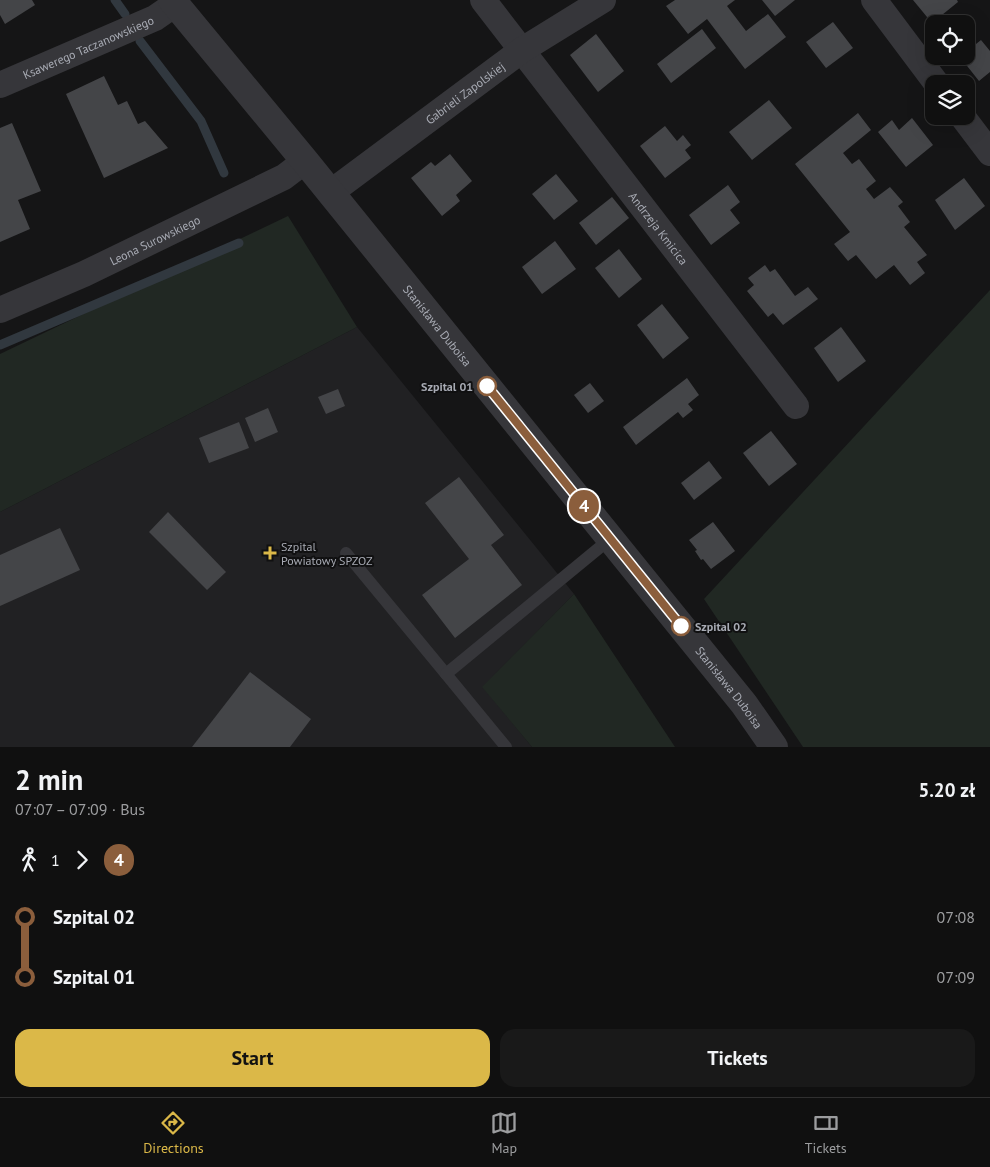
<!DOCTYPE html>
<html lang="en">
<head>
<meta charset="utf-8">
<style>
  body { margin:0; font-family:"PT Sans",sans-serif; background:#191919; color:#f1f3f6; height:100vh; display:flex; flex-direction:column; font-size:19px; white-space:nowrap }
  * { box-sizing:border-box; margin:0 }
  p { font-size:16px; color:#9c9d9f }
  .icon { flex:none; width:28px; height:28px; fill:none; stroke:currentColor; stroke-width:2; stroke-linecap:round; stroke-linejoin:round }
  .map { position:relative; height:747px; overflow:hidden }
  .sheet { display:flex; flex-direction:column; background:#101010; flex:1 }
  .sheet>* { flex:none }
  .badge { padding:0 10px; border-radius:16px; font-size:18px; line-height:32px }
  .tools { position:absolute; left:925px; top:15px; display:grid; gap:10px }
  .tools a { display:grid; place-items:center; width:50px; height:50px; border-radius:10px; background:#101010; box-shadow:0 5px 20px #0002,0 0 0 1px #303030; font-size:25px }
  .map>.badge { position:absolute; translate:-50% -50%; box-shadow:0 0 0 2px #fff }
  .legs { display:flex; align-items:center; gap:8px; height:55px; padding:0 15px; font-size:16px }
  .legs p { margin-inline-start:auto }
  .head { display:flex; align-items:center; justify-content:space-between; height:85px; padding:0 15px }
  h1 { font-size:28px; font-weight:800; line-height:38px }
  .cta { display:flex; gap:10px; margin-top:auto; padding:10px 15px }
  .cta a { flex:1; height:58px; border-radius:15px; background:#dbb848; color:#111; font-size:20px; font-weight:800; line-height:58px; text-align:center }
  .cta a+a { background:#191919; color:#f1f3f6 }
  ul { padding:0 15px; list-style:none }
  li { display:flex; align-items:center; gap:18px; height:60px; font-size:19px }
  li i { display:grid; place-items:center; width:8px; height:100%; margin:0 6px; background:currentColor }
  li i::after { content:''; width:12px; height:12px; margin:-6px; border:4px solid; border-radius:50%; background:#101010 }
  li p { margin-inline-start:auto }
  li:first-child i { background:linear-gradient(#0000 50%,currentColor 0) }
  li:last-child i { background:linear-gradient(currentColor 50%,#0000 0) }
  .tabs { display:flex; justify-content:space-around; align-items:center; height:70px; border-top:1px solid #303030; background:#101010; font-size:14px; color:#9c9d9f }
  .tabs a { display:grid; justify-items:center; gap:2px }
  .tabs .active { color:#dbb848 }
  .map>svg:first-child { display:block }
  .built { fill:#212123 }
  .green { fill:#212823 }
  .lines { fill:none; stroke-linecap:round; stroke-linejoin:round }
  .stream { stroke:#31383f; stroke-width:9 }
  .building { fill:#444548 }
  .service { stroke:#36363a; stroke-width:12 }
  .minor { stroke:#36363a; stroke-width:26 }
  .tertiary { stroke:#36363a; stroke-width:28 }
  .line-1-casing { stroke:#fff; stroke-width:11 }
  .line-1 { stroke:#8b5e3c; stroke-width:8 }
  .stop-1-dot { fill:#fff; stroke:#8b5e3c; stroke-width:2.5 }
  .poi-dot { fill:#dbb848; stroke:#101011; stroke-width:2 }
  .labels { text-anchor:middle; dominant-baseline:central; stroke-width:4; stroke-linejoin:round; paint-order:stroke }
  .street-label { font-size:12px; fill:#a8abb4; stroke:#101011 }
  .stop-label { font-size:12px; font-weight:bold; fill:#a8abb4; stroke:#101011; text-anchor:end }
  .poi-label { font-size:12px; fill:#a8abb4; stroke:#101011; text-anchor:start }
</style>
</head>
<body>
<div class="map">
<svg width="990" height="747" viewBox="0 0 990 747">
  <rect width="100%" height="100%" fill="#151516"/>
  <polygon class="built" points="357,327 574,594 483,687 532,747 0,747 0,512"/>
  <g class="green">
    <polygon points="288,216 357,327 0,512 0,354"/>
    <polygon points="990,290 990,747 803,747 704,599"/>
    <polygon points="574,594 675,747 532,747 482,687"/>
  </g>
  <g class="lines">
    <g class="stream">
      <polyline points="115,0 125,14"/>
      <polyline points="140,41 201,121 224,173"/>
      <polyline points="0,345 239,243"/>
    </g>
  </g>
  <g class="building">
    <polygon points="0,0 32,0 35,5 5,24 0,15"/>
    <polygon points="675,0 735,0 727,6 746,31 768,14 786,37 745,69 707,19 688,34 666,6"/>
    <polygon points="762,0 795,0 775,16"/>
    <polygon points="913,0 957,0 958,2 932,23"/>
    <polygon points="833,22 853,48 826,68 806,42"/>
    <polygon points="702,29 716,48 671,83 657,64"/>
    <polygon points="596,34 624,71 598,92 570,55"/>
    <polygon points="981,40 990,51 990,72 979,81 960,57 966,56 966,52"/>
    <polygon points="104,76 118,105 127,101 138,124 145,121 168,148 104,178 66,94"/>
    <polygon points="769,100 792,128 752,160 729,132"/>
    <polygon points="858,113 871,130 843,153 852,164 859,159 876,181 866,189 874,199 890,187 903,202 898,206 910,222 904,227 927,255 917,262 925,273 910,285 894,265 876,279 856,255 848,261 834,244 850,232 795,164"/>
    <polygon points="912,118 933,145 906,167 878,132 892,120 899,130"/>
    <polygon points="12,123 41,191 18,200 30,229 0,242 0,128"/>
    <polygon points="665,126 677,141 683,135 691,145 685,150 691,158 665,178 640,146"/>
    <polygon points="450,154 472,181 456,195 460,201 442,216 411,178 431,162 435,166"/>
    <polygon points="556,174 578,201 554,220 532,194"/>
    <polygon points="964,178 985,206 955,230 935,200"/>
    <polygon points="728,185 740,202 730,210 740,223 711,245 689,215"/>
    <polygon points="612,197 629,218 596,245 579,223"/>
    <polygon points="555,241 576,269 542,294 522,267"/>
    <polygon points="619,249 642,279 619,298 595,268"/>
    <polygon points="765,265 770,272 775,269 795,296 808,287 818,299 783,325 773,313 768,317 747,291 754,285 748,278"/>
    <polygon points="662,304 689,338 663,359 637,325"/>
    <polygon points="841,327 866,361 838,382 814,348"/>
    <polygon points="687,378 699,395 688,404 693,410 683,418 678,412 636,445 623,427"/>
    <polygon points="590,383 604,401 588,413 574,395"/>
    <polygon points="338,389 345,406 326,414 318,397"/>
    <polygon points="268,408 278,432 255,442 245,418"/>
    <polygon points="239,422 249,448 209,463 199,438"/>
    <polygon points="771,431 797,464 769,486 743,453"/>
    <polygon points="709,461 722,478 694,500 681,483"/>
    <polygon points="459,477 504,535 491,545 522,585 455,638 422,595 469,559 425,503"/>
    <polygon points="168,512 226,572 207,590 149,532"/>
    <polygon points="713,522 735,551 711,569 703,559 701,560 695,551 697,550 689,540"/>
    <polygon points="60,528 80,570 0,606 0,555"/>
    <polygon points="250,672 311,719 290,747 192,747"/>
  </g>
  <g class="lines">
    <g class="service">
      <polyline points="346,553 446,674"/>
      <polyline points="506,747 446,674 610,539"/>
    </g>
    <g class="minor">
      <path id="s1" d="M483,0L796,406"/>
      <polyline points="874,0 937,84"/>
      <path id="s2" d="M0,85L155,18L175,4"/>
      <polyline points="962,116 990,153"/>
      <path id="s3" d="M330,193L522,50L603,0"/>
      <path id="s4" d="M0,310L84,274L284,177L305,161"/>
    </g>
    <path class="tertiary" id="s5" d="M172,0L305,161L744,704L774,747"/>
  </g>
  <g class="lines">
    <defs>
      <polyline id="line-1" points="487,386 681,626"/>
    </defs>
    <use href="#line-1" class="line-1-casing"/>
    <use href="#line-1" class="line-1"/>
  </g>
  <g class="stop-1-dot">
    <circle cx="487" cy="386" r="9"/>
    <circle cx="681" cy="626" r="9"/>
  </g>
  <path class="poi-dot" d="M267.5 545.5h5v5h5v5h-5v5h-5v-5h-5v-5h5z"/>
  <g class="labels">
    <g class="street-label">
      <text stroke="none"><textPath href="#s2" startOffset="96">Ksawerego Taczanowskiego</textPath></text>
      <text stroke="none"><textPath href="#s3" startOffset="168">Gabrieli Zapolskiej</textPath></text>
      <text stroke="none"><textPath href="#s1" startOffset="288">Andrzeja Kmicica</textPath></text>
      <text stroke="none"><textPath href="#s4" startOffset="170">Leona Surowskiego</textPath></text>
      <text stroke="none"><textPath href="#s5" startOffset="420">Stanisława Duboisa</textPath></text>
      <text stroke="none"><textPath href="#s5" startOffset="885">Stanisława Duboisa</textPath></text>
    </g>
    <g class="stop-label">
      <text x="473" y="386">Szpital 01</text>
      <text x="695" y="626" text-anchor="start">Szpital 02</text>
    </g>
    <g class="poi-label">
      <text x="281" y="546">Szpital<tspan x="281" dy="14">Powiatowy SPZOZ</tspan></text>
    </g>
  </g>
</svg>
<div class="tools">
<a><svg class="icon" aria-label="locate" viewBox="0 0 24 24"><circle cx="12" cy="12" r="6"/><path d="M12 2v4M12 18v4M2 12h4M18 12h4"/></svg></a>
<a><svg class="icon" aria-label="layers" viewBox="0 0 24 24"><path d="M12 4l9 5-9 5-9-5zM3 14l9 5 9-5"/></svg></a>
</div>
<b class="badge" style="left:584px;top:506px;background:#8b5e3c;color:#fff">4</b>
</div>
<section class="sheet">
<div class="head"><div><h1>2 min</h1><p>07:07 – 07:09 · Bus</p></div><b>5.20 zł</b></div>
<div class="legs"><svg class="icon" aria-label="walk" viewBox="0 0 24 24"><circle cx="13" cy="4" r="2"/><path d="M13 8l-2 6 4 7M11 14l-3 7M7 12l3-4h3l4 4"/></svg>1<svg class="icon" aria-label="forward" viewBox="0 0 24 24"><path d="M9 5l7 7-7 7"/></svg><b class="badge" style="background:#8b5e3c;color:#fff">4</b></div>
<ul>
<li><i style="color:#8b5e3c"></i><b>Szpital 02</b><p>07:08</p></li>
<li><i style="color:#8b5e3c"></i><b>Szpital 01</b><p>07:09</p></li>
</ul>
<div class="cta"><a>Start</a><a>Tickets</a></div>
</section>
<nav class="tabs">
<a class="active"><svg class="icon" aria-label="directions" viewBox="0 0 24 24"><path d="M12 3l9 9-9 9-9-9zM9 14v-3h6M13 9l2 2-2 2"/></svg>Directions</a>
<a><svg class="icon" aria-label="map" viewBox="0 0 24 24"><path d="M3 6l6-2 6 2 6-2v14l-6 2-6-2-6 2zM9 4v14M15 6v14"/></svg>Map</a>
<a><svg class="icon" aria-label="tickets" viewBox="0 0 24 24"><path d="M3 7h18v10H3zM15 7v10"/></svg>Tickets</a>
</nav>
</body>
</html>
